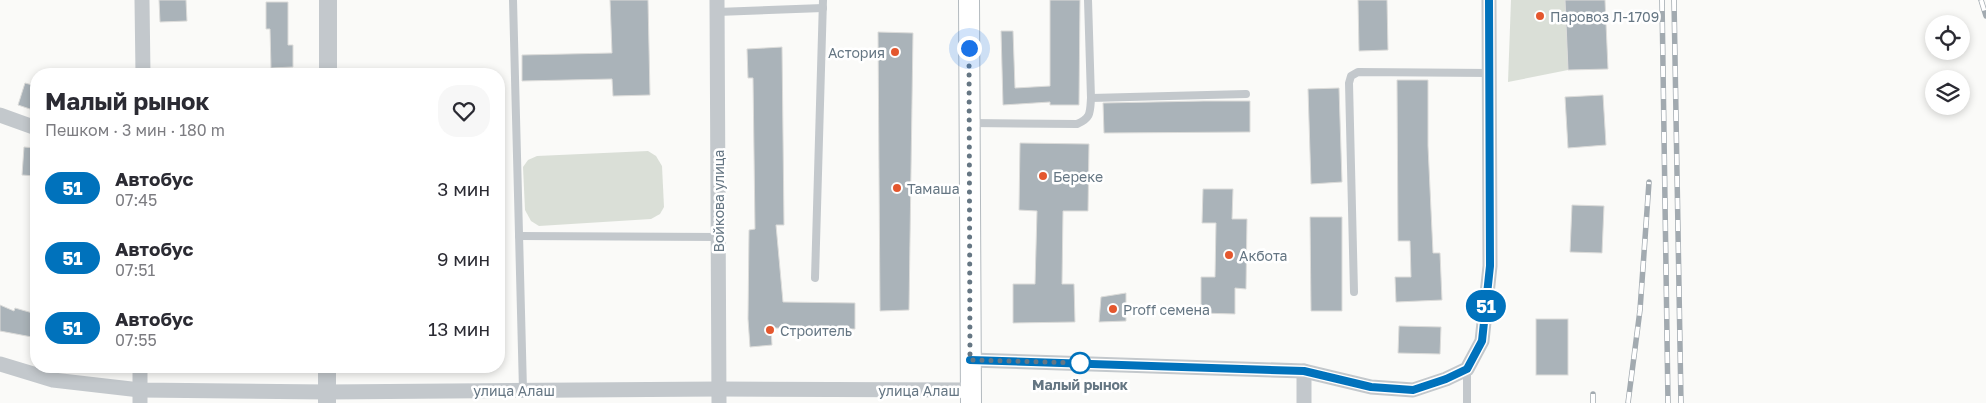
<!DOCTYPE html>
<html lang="ru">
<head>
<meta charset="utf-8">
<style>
  body { margin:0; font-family:"Golos Text",sans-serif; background:#f7f7f7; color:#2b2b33; height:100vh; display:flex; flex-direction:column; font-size:19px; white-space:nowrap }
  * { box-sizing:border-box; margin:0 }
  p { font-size:16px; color:#7c7c81 }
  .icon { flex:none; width:28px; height:28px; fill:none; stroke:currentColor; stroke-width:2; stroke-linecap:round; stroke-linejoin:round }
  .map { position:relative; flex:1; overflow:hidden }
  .side { position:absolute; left:30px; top:68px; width:475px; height:305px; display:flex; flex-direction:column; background:#fff; border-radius:20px; box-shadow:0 2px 8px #0003 }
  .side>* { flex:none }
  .badge { padding:0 10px; border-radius:16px; font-size:18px; line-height:32px }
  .tools { position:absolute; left:1925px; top:15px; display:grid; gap:10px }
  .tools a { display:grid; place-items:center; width:45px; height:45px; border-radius:50%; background:#fff; box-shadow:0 2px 8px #0003; font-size:25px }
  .you { position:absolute; width:25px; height:25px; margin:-12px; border:4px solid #fff; border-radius:50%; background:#1a73e8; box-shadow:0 0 0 8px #1a73e833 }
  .map>.badge { position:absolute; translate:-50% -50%; box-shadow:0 0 0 2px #fff }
  .round { display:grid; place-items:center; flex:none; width:52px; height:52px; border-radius:20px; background:#f7f7f7 }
  .head { display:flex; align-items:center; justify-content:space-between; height:85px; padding:0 15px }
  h1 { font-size:24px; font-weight:700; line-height:38px }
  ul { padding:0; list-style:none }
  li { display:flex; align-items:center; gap:15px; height:70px; padding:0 15px }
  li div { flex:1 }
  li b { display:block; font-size:19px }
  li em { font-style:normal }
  li .badge { min-width:55px; font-weight:700; text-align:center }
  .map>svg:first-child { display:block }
  .green { fill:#dadfd7 }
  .building { fill:#aab3b9; stroke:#dcdcda }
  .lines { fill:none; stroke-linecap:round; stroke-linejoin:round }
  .secondary-casing { stroke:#b3babf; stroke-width:22 }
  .service { stroke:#c3c8cc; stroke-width:8 }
  .minor { stroke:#c3c8cc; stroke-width:15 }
  .tertiary { stroke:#c3c8cc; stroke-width:18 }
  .secondary { stroke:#fff; stroke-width:20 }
  .rail-casing { stroke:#a2aab0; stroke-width:5.5 }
  .rail { stroke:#fff; stroke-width:4; stroke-dasharray:11; stroke-linecap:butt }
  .line-casing { stroke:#fff; stroke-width:11 }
  .line { stroke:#0072bc; stroke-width:8 }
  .walk { stroke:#657683; stroke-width:5; stroke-dasharray:0 9 }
  .poi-dot { fill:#e4572e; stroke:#fff; stroke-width:2 }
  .stop-dot { fill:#fff; stroke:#0072bc; stroke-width:2.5 }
  .labels { text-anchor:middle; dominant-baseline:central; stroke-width:5; stroke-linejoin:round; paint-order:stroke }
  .poi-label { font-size:14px; fill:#657683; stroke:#fff; text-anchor:start }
  .street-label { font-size:14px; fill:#657683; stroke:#fff }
  .stop-label { font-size:14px; font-weight:bold; fill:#657683; stroke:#fff }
</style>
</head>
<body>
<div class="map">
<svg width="1986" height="403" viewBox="0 0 1986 403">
  <rect width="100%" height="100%" fill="#fafaf8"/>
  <g class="green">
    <polygon points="1511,0 1565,0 1568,70 1508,82"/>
    <polygon points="648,151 656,156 662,166 664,207 660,214 651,219 539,226 531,221 525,210 523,167 528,160 537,156"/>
  </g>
  <g class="building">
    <polygon points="159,0 186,0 187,21 160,22"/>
    <polygon points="610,0 648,0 650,95 613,96 612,79 522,81 522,55 612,53"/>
    <polygon points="1050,0 1080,0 1079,105 1050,105 1050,102 1003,105 1001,31 1013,31 1015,88 1050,86"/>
    <polygon points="1358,0 1387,0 1388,50 1359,51"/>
    <polygon points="1565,0 1605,0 1608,69 1568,70"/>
    <polygon points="266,2 288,2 288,45 293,45 293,67 271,68 270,29 266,29"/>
    <polygon points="878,32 913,33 909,310 880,311"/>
    <polygon points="782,47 784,225 776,225 783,302 855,303 855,329 771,328 772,345 750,347 748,319 749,230 755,229 753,78 748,78 747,49"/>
    <polygon points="1397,80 1428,80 1428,146 1433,253 1440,253 1442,300 1396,302 1395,277 1411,277 1410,241 1398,241"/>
    <polygon points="25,83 36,86 36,111 18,105"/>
    <polygon points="1339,88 1342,182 1311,184 1308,89"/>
    <polygon points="1603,95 1606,145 1568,148 1565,97"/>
    <polygon points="1204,101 1250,101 1250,132 1104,133 1103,103"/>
    <polygon points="1020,143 1089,144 1088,211 1063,211 1062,284 1074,284 1075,322 1013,323 1013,284 1035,284 1037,211 1019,210"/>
    <polygon points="24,147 36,148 36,176 22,175"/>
    <polygon points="1203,189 1233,189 1232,219 1247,219 1246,289 1235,288 1235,314 1201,313 1201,277 1215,277 1216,223 1202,223"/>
    <polygon points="1572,205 1604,206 1602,253 1570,252"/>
    <polygon points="1310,217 1342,217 1342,311 1311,311"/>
    <polygon points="1126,293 1126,321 1099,322 1101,297"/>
    <polygon points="0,305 14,311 15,308 36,314 36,325 32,337 0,331"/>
    <rect x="1536" y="319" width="32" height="56"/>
    <polygon points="1399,326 1441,327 1440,354 1398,353"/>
  </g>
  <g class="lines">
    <defs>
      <polyline id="secondary" points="969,0 971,403"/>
    </defs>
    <use href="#secondary" class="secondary-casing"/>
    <g class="service">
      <polyline points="513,0 523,390"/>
      <polyline points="717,12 823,8"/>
      <polyline points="1091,98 1246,94"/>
      <path d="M971,123L1077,124C1091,118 1090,113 1091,98L1088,0"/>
      <polyline points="519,236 718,237"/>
      <polyline points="815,278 823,0"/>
      <polyline points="1354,292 1349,83 1351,76 1358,72 1490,73"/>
      <polyline points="1467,369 1467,403"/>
    </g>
    <g class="minor">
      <polyline points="142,0 143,74"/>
      <polyline points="717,0 719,403"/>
      <polyline points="0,115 36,128"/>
      <polyline points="971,360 1304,371 1371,387 1413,390 1446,379 1467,369 1482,341 1490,266 1489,0"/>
      <polyline points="0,364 53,380 140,390 327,392 719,389 971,390"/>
      <polyline points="140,403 140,366"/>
      <polyline points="1304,403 1304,371"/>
    </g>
    <g class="tertiary">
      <polyline points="328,74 328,0"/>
      <polyline points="327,366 327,403"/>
    </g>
    <use href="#secondary" class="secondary"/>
    <defs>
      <g id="rail">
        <polyline points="1662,0 1668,403"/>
        <polyline points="1674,0 1681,403"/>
        <polyline points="1981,0 1986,16"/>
        <polyline points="1593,403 1593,394"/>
        <polyline points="1628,403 1640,310 1649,182"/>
      </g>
    </defs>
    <use href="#rail" class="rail-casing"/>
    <use href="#rail" class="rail"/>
  </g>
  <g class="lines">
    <defs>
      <polyline id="line" points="970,360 1304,371 1371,387 1413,390 1446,379 1467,369 1482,341 1490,266 1489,0"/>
    </defs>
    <use href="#line" class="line-casing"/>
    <use href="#line" class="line"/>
    <polyline class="walk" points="969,48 970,360 1081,363 1080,363"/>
  </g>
  <g class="poi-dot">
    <circle cx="1540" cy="16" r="5"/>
    <circle cx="895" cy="52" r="5"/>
    <circle cx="1043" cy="176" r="5"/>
    <circle cx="897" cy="188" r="5"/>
    <circle cx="1229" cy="255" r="5"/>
    <circle cx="1113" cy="309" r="5"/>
    <circle cx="770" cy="330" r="5"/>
  </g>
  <circle class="stop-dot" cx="1080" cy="363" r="10"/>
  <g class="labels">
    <g class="poi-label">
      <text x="1550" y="16">Паровоз Л-1709</text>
      <text x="885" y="52" text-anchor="end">Астория</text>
      <text x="1053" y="176">Береке</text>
      <text x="907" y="188">Тамаша</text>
      <text x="1239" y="255">Акбота</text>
      <text x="1123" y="309">Proff семена</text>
      <text x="780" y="330">Строитель</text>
    </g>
    <g class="street-label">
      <text transform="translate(718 201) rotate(-90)">Войкова улица</text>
      <text x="514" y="390">улица Алаш</text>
      <text x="919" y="390">улица Алаш</text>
    </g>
    <g class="stop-label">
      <text x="1080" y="384">Малый рынок</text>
    </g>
  </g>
</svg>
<div class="tools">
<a><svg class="icon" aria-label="locate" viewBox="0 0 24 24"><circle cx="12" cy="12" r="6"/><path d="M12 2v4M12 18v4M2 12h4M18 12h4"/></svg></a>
<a><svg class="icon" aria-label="layers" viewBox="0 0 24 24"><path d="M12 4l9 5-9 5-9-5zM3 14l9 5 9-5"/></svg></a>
</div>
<div class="you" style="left:969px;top:48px"></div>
<b class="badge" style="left:1486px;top:306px;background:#0072bc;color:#fff">51</b>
<section class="side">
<div class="head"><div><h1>Малый рынок</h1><p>Пешком · 3 мин · 180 m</p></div><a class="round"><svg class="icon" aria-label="heart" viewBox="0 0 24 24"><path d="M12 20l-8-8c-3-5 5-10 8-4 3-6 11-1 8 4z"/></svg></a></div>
<ul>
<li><span class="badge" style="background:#0072bc;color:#fff">51</span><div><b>Автобус</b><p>07:45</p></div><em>3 мин</em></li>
<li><span class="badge" style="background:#0072bc;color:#fff">51</span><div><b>Автобус</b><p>07:51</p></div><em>9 мин</em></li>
<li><span class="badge" style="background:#0072bc;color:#fff">51</span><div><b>Автобус</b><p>07:55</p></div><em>13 мин</em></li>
</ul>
</section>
</div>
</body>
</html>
